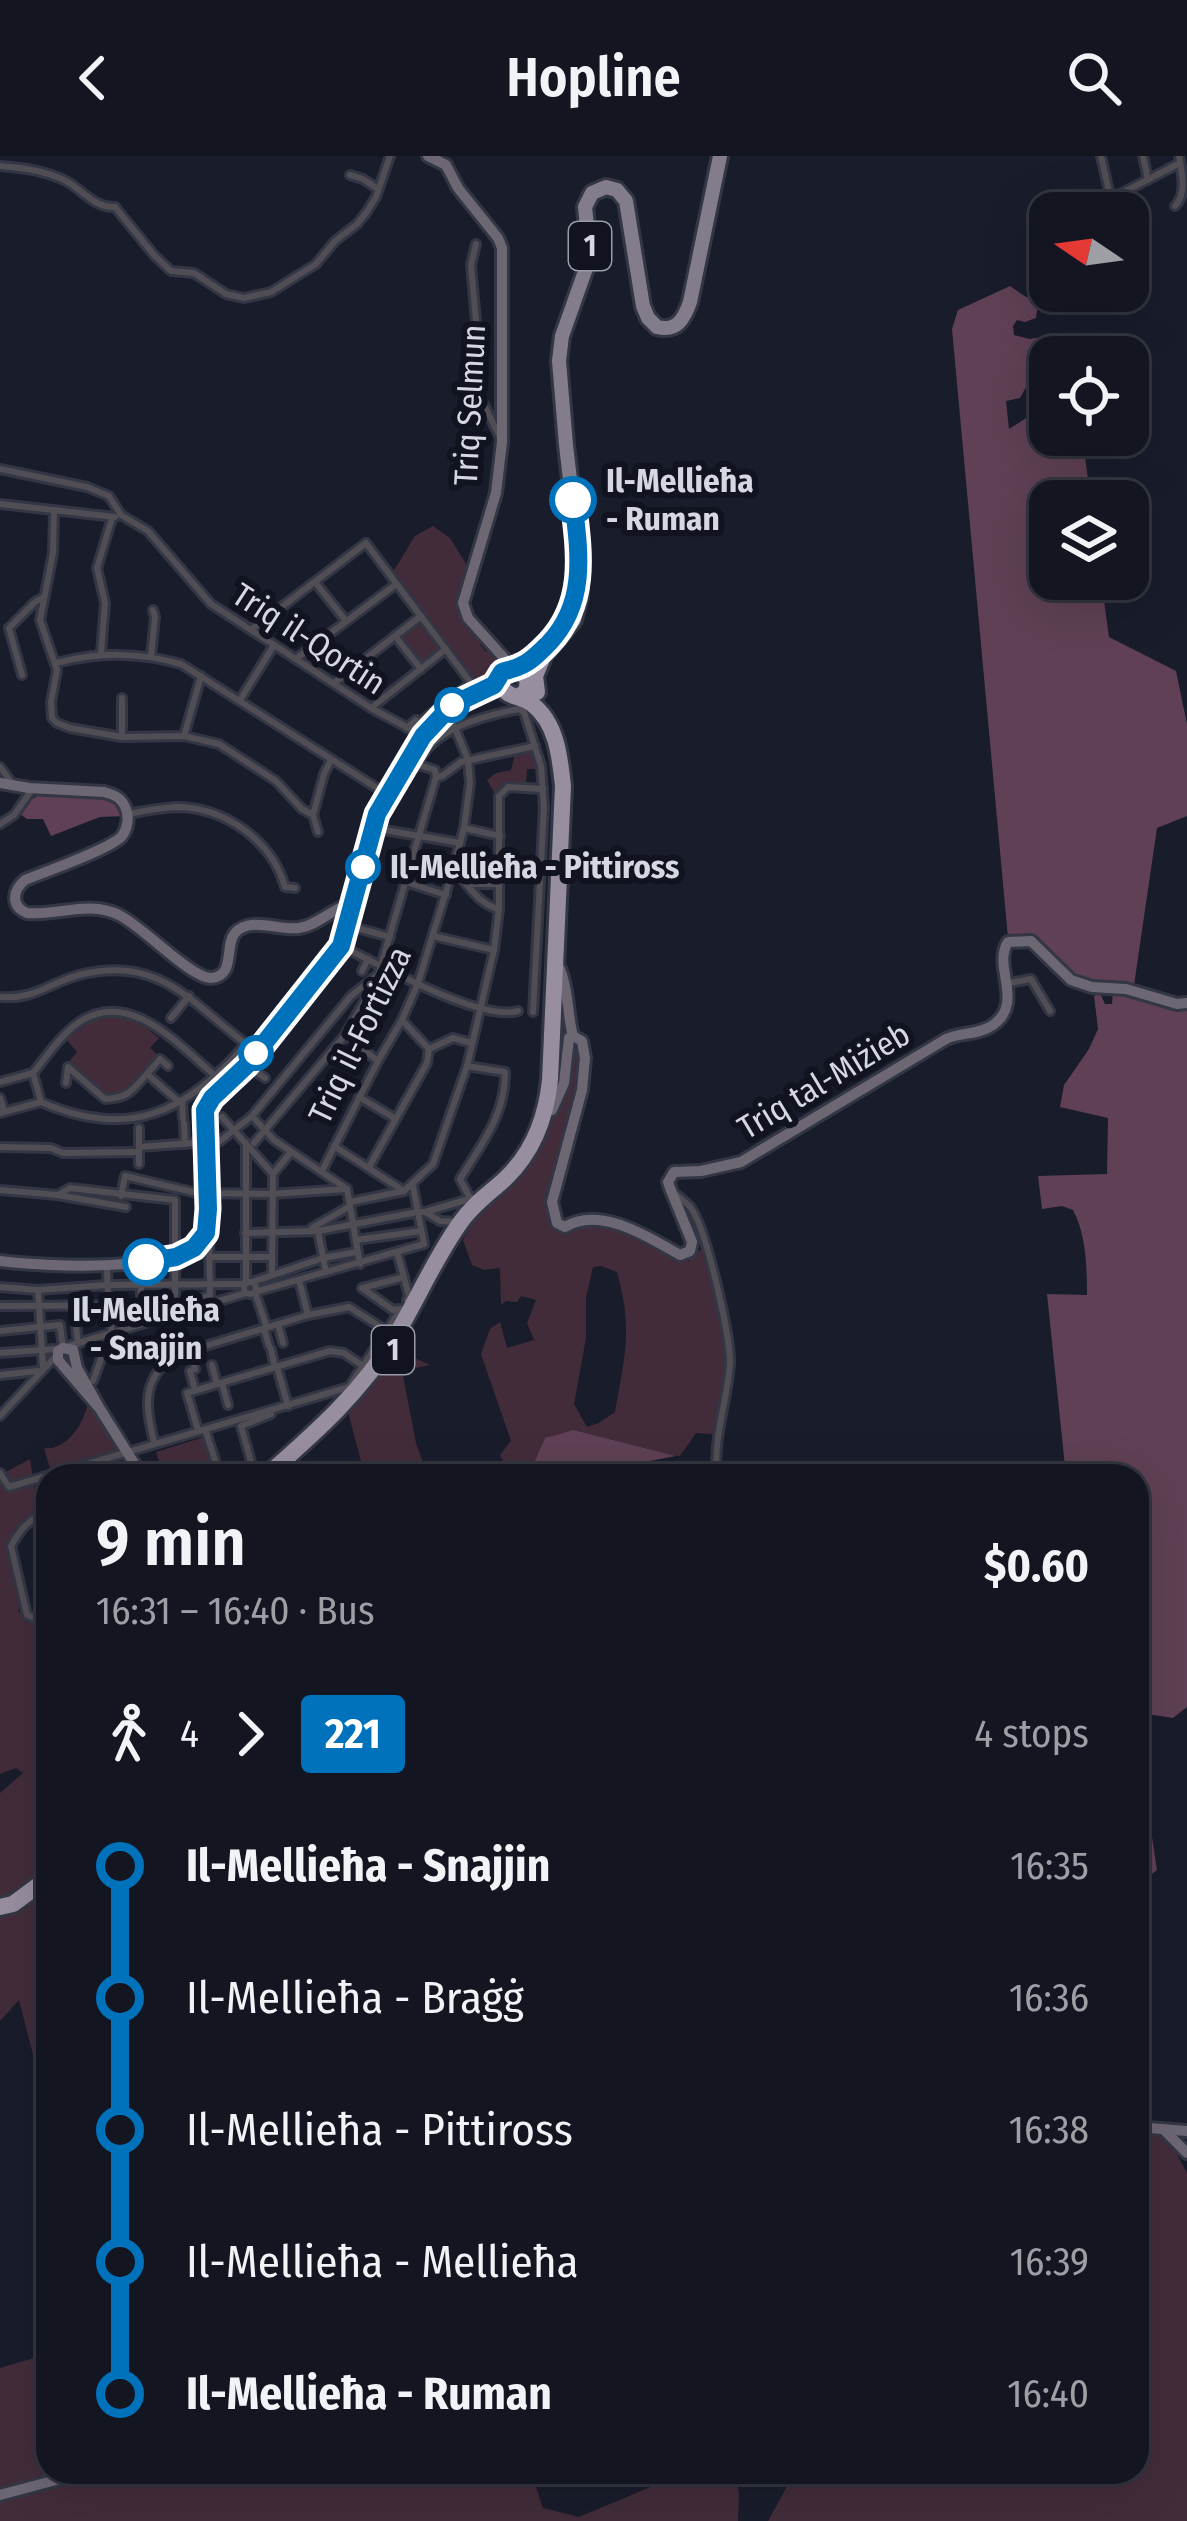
<!DOCTYPE html>
<html lang="en">
<head>
<meta charset="utf-8">
<style>
  body { margin:0; font-family:"Fira Sans Condensed",sans-serif; background:#20222d; color:#f1f3f6; height:100vh; display:flex; flex-direction:column; font-size:45px; white-space:nowrap }
  * { box-sizing:border-box; margin:0 }
  p { font-size:39px; color:#9d9fa5 }
  .icon { flex:none; width:66px; height:66px; fill:none; stroke:currentColor; stroke-width:2; stroke-linecap:round; stroke-linejoin:round }
  .map { position:relative; flex:1; overflow:hidden }
  .details { position:absolute; left:36px; top:1308px; width:1113px; height:1020px; display:flex; flex-direction:column; background:#131520; border-radius:36px; box-shadow:0 12px 48px #0002,0 0 0 3px #32343e }
  .details>* { flex:none }
  .badge { padding:0 24px; border-radius:9px; font-size:42px; line-height:78px }
  .needle { width:78px; rotate:283deg }
  .tools { position:absolute; left:1029px; top:36px; display:grid; gap:24px }
  .tools a { display:grid; place-items:center; width:120px; height:120px; border-radius:24px; background:#131520; box-shadow:0 12px 48px #0002,0 0 0 3px #32343e; font-size:60px }
  .map>.badge { position:absolute; translate:-50% -50%; box-shadow:0 0 0 6px #fff }
  .legs { display:flex; align-items:center; gap:18px; height:132px; padding:0 60px; font-size:39px }
  .legs p { margin-inline-start:auto }
  .headline { display:flex; align-items:center; justify-content:space-between; height:204px; padding:0 60px }
  h1 { font-size:66px; font-weight:600; line-height:90px }
  ul { padding:0 60px; list-style:none }
  li { display:flex; align-items:center; gap:42px; height:132px; font-size:45px }
  li i { display:grid; place-items:center; width:18px; height:100%; margin:0 15px; background:currentColor }
  li i::after { content:''; width:30px; height:30px; margin:-15px; border:9px solid; border-radius:50%; background:#131520 }
  li p { margin-inline-start:auto }
  li:first-child i { background:linear-gradient(#0000 50%,currentColor 0) }
  li:last-child i { background:linear-gradient(currentColor 50%,#0000 0) }
  header { display:flex; justify-content:space-between; align-items:center; height:156px; padding:0 60px; background:#131520; font-size:54px; font-weight:600 }
  .map>svg:first-child { display:block }
  .green { fill:#422c3a; fill-rule:evenodd }
  .forest { fill:#5f4054 }
  .lines { fill:none; stroke-linecap:round; stroke-linejoin:round }
  .street-casing { stroke:#333644; stroke-width:12 }
  .secondary-casing { stroke:#333644; stroke-width:16 }
  .primary-casing { stroke:#333644; stroke-width:20 }
  .highway-casing { stroke:#333644; stroke-width:22 }
  .street { stroke:#504d54; stroke-width:6 }
  .secondary { stroke:#6d6773; stroke-width:10 }
  .primary { stroke:#837c8b; stroke-width:14 }
  .highway { stroke:#978ea0; stroke-width:16 }
  .line-1-casing { stroke:#fff; stroke-width:27 }
  .line-1 { stroke:#0072bc; stroke-width:18 }
  .stop-1-dot { fill:#fff; stroke:#0072bc; stroke-width:6 }
  .labels { text-anchor:middle; dominant-baseline:central; stroke-width:12; stroke-linejoin:round; paint-order:stroke }
  .shield { fill:#111321; stroke:#9a9ca7; stroke-width:3 }
  .shield-label { font-size:30px; font-weight:bold; fill:#d5d7e1 }
  .street-label { font-size:33px; fill:#d5d7e1; stroke:#111321 }
  .stop-label { font-size:33px; font-weight:bold; fill:#d5d7e1; stroke:#111321; text-anchor:start }
</style>
</head>
<body>
<header><svg class="icon" aria-label="back" viewBox="0 0 24 24"><path d="M15 5l-7 7 7 7"/></svg>Hopline<svg class="icon" aria-label="search" viewBox="0 0 24 24"><circle cx="10" cy="10" r="6"/><path d="M15 15l6 6"/></svg></header>
<div class="map">
<svg width="1187" height="2365" viewBox="0 0 1187 2365">
  <rect width="100%" height="100%" fill="#191c2b"/>
  <g class="green">
    <path d="M433,370L450,382L468,411L457,454L485,495L493,496C506,514 496,524 480,533L393,416L415,380Z"/>
    <polygon points="420,463 443,494 421,511 401,484 401,478"/>
    <polygon points="531,595 537,613 527,613 526,628 506,627 495,638 487,624 496,617 511,614 515,598"/>
    <polygon points="112,859 136,864 159,882 150,892 158,899 128,936 111,941 68,907 77,896 66,883 87,866"/>
    <path d="M571,883L581,887L580,926L549,1045V1063L564,1073C588,1069 612,1067 635,1077C654,1085 668,1101 689,1105L703,1091L733,1195L724,1279L696,1277L680,1300H676L574,1274L535,1305L543,1320H510L500,1299L511,1285L481,1198L490,1173L500,1166L507,1192L534,1184L527,1167L536,1144L521,1140L517,1146L506,1145L501,1149L500,1112L484,1114L472,1109L463,1084L476,1060L538,997L569,920ZM601,1110L617,1116C633,1173 625,1199 615,1256L599,1267L587,1271L574,1248L586,1182V1142L593,1111Z"/>
    <polygon points="399,1191 403,1197 430,1209 402,1215 416,1287 428,1320 365,1320 348,1256"/>
    <path d="M88,1246L123,1295L51,1316L44,1292C67,1295 85,1266 88,1246Z"/>
    <polygon points="204,1281 216,1320 164,1320 156,1296"/>
    <path d="M30,1303L36,1341L48,1336V1350C0,1363 12,1415 20,1452L18,1455L26,1463L48,1473V1718L0,1746V1637L23,1617L16,1612L0,1618V1313L4,1317Z"/>
    <polygon points="48,1733 48,1944 45,1945 19,1844 0,1865 0,1759 16,1757"/>
    <polygon points="1137,1971 1163,1973 1187,2017 1187,2365 768,2365 795,2316 1137,2316"/>
    <polygon points="48,2198 48,2316 514,2316 535,2328 543,2352 579,2361 686,2316 733,2316 739,2336 738,2365 0,2365 0,2212"/>
  </g>
  <g class="forest">
    <path d="M1010,130L1026,141L1039,140L1036,162L1025,166L1017,164L1013,170L1014,179L1030,183L1043,181L1050,226L1030,224L1020,242L1006,245L1009,273L1050,247V279H1082L1091,345H1050V423H1101L1109,481L1176,515L1187,568V660L1157,672L1134,829C1118,828 1090,831 1077,823C1050,806 1044,770 1008,782L952,173L958,154Z"/>
    <polygon points="45,636 107,642 119,646 125,660 100,661 51,680 43,663 27,663 20,658 30,644"/>
    <path d="M1113,836L1187,851V1551L1173,1562L1141,1557L1145,1635L1157,1714L1140,1727L1137,1749V1320H1066L1047,1138L1087,1139C1087,1112 1086,1078 1073,1054L1062,1050L1042,1053L1038,1020L1107,1018L1108,962L1060,951L1064,929L1089,893L1098,873L1094,840L1100,837L1105,848H1112Z"/>
    <polygon points="574,1274 676,1300 603,1314 605,1320 543,1320 535,1305 545,1282"/>
  </g>
  <g class="lines">
    <defs>
      <g id="street">
        <polyline points="1101,0 1109,36 1116,40 1180,7"/>
        <polyline points="1143,0 1148,24"/>
        <path d="M0,10C23,12 44,14 66,25C83,34 94,52 115,51L154,99L171,115L194,117L226,138L244,142L271,136L316,108L335,85L357,68L366,57L376,41L390,0"/>
        <polyline points="350,19 363,23 378,33"/>
        <path d="M1175,50C1187,38 1182,17 1179,0"/>
        <polyline points="476,88 471,109 481,222 479,239 501,283"/>
        <polyline points="0,313 87,331 109,340 121,359 148,375 211,448 371,552 423,580"/>
        <polyline points="0,348 115,361"/>
        <polyline points="54,356 53,397 40,464 57,514 51,546 52,562 57,567 70,572 122,581 184,580 219,588 276,625 302,653 313,659 318,676"/>
        <polyline points="315,426 346,465"/>
        <polyline points="251,474 366,387 471,527 419,567 416,564 407,572"/>
        <polyline points="395,480 421,513"/>
        <polyline points="101,497 105,447 97,412 112,362"/>
        <polyline points="151,500 155,461 153,454"/>
        <polyline points="297,502 395,429"/>
        <path d="M56,507C99,496 138,496 181,508L388,639"/>
        <polyline points="22,519 9,472 35,446 44,441"/>
        <polyline points="334,527 421,460"/>
        <polyline points="240,544 274,489"/>
        <polyline points="371,552 446,493"/>
        <polyline points="184,580 201,520"/>
        <polyline points="122,581 122,542"/>
        <polyline points="416,608 435,614 436,621"/>
        <path d="M417,608C435,572 482,560 519,553L524,556L541,610L544,651L533,856"/>
        <polyline points="0,611 12,627"/>
        <polyline points="437,621 442,620 461,606 535,590"/>
        <path d="M128,658C143,655 160,652 176,651C224,651 272,684 285,731L295,732"/>
        <polyline points="313,659 324,618 331,604"/>
        <polyline points="0,668 14,659 31,635"/>
        <polyline points="373,672 460,687"/>
        <polyline points="464,672 500,680"/>
        <path d="M453,713C469,729 476,746 498,753"/>
        <polyline points="406,726 446,739"/>
        <polyline points="468,728 499,728"/>
        <polyline points="349,770 390,781"/>
        <polyline points="433,780 494,794"/>
        <path d="M341,790C379,808 480,866 518,855"/>
        <polyline points="362,815 368,803"/>
        <polyline points="1009,827 1031,823 1050,855"/>
        <path d="M0,841C34,844 49,827 79,819C164,797 195,853 257,896"/>
        <polyline points="171,862 189,840"/>
        <polyline points="345,879 378,905"/>
        <polyline points="429,893 453,882 472,887"/>
        <polyline points="247,909 265,922"/>
        <path d="M467,910L505,916C506,958 481,989 460,1023L471,1044"/>
        <path d="M33,917C47,900 60,880 78,867C133,829 185,897 224,927"/>
        <polyline points="33,917 41,946"/>
        <polyline points="147,918 160,903 168,910"/>
        <polyline points="0,926 33,917"/>
        <path d="M66,927L68,911L105,943C129,942 132,934 147,918L179,946"/>
        <polyline points="359,941 396,963"/>
        <polyline points="0,942 4,955"/>
        <polyline points="182,944 183,962"/>
        <path d="M41,946C128,984 187,957 246,888"/>
        <polyline points="0,957 41,946"/>
        <polyline points="252,960 274,984 347,1033 360,1108"/>
        <polyline points="222,961 273,1018"/>
        <polyline points="184,967 185,988"/>
        <polyline points="139,972 139,1008"/>
        <polyline points="246,987 246,1127"/>
        <polyline points="254,987 345,879 377,823 436,621"/>
        <polyline points="334,990 404,1035"/>
        <polyline points="0,991 51,992 63,997 139,996"/>
        <polyline points="139,991 220,985 252,960 351,840 376,820"/>
        <polyline points="369,1011 427,907 429,893 402,864"/>
        <polyline points="322,1015 378,905 402,864 418,827 453,713 464,672 470,627 468,604 448,555"/>
        <polyline points="0,1034 58,1039 70,1032 175,1044 175,1149"/>
        <polyline points="58,1039 126,1051"/>
        <path d="M677,1039C681,1043 687,1047 691,1052C706,1072 731,1182 730,1208C727,1246 713,1281 717,1320"/>
        <polyline points="121,1040 125,1020 197,1037 272,1038 347,1033"/>
        <polyline points="350,1046 404,1035 433,1008 467,910 494,794 499,753 499,640 508,631 543,633"/>
        <polyline points="425,1056 473,1042"/>
        <polyline points="312,1072 350,1050"/>
        <polyline points="209,1074 210,1145"/>
        <polyline points="318,1075 326,1116"/>
        <polyline points="245,1077 318,1075 418,1056 425,1056 440,1065 458,1066"/>
        <polyline points="356,1084 421,1075"/>
        <polyline points="397,1096 409,1140 407,1144"/>
        <polyline points="210,1101 272,1101"/>
        <polyline points="141,1107 141,1147"/>
        <polyline points="107,1114 108,1141"/>
        <polyline points="272,1117 273,1018 291,996"/>
        <polyline points="299,1124 308,1159"/>
        <circle cx="250" cy="1132" r="6"/>
        <polyline points="252,1126 323,1102 357,1096"/>
        <polyline points="0,1131 38,1134 107,1129 245,1128"/>
        <polyline points="38,1134 43,1212"/>
        <polyline points="109,1148 112,1177"/>
        <polyline points="0,1150 175,1149 209,1140"/>
        <polyline points="74,1150 78,1188"/>
        <polyline points="399,1153 393,1154 362,1132 404,1121"/>
        <polyline points="278,1168 283,1187"/>
        <polyline points="267,1172 255,1136 424,1088 413,1030"/>
        <polyline points="264,1173 269,1190"/>
        <polyline points="0,1175 60,1169 63,1192"/>
        <polyline points="68,1190 246,1137"/>
        <polyline points="271,1193 275,1212"/>
        <polyline points="191,1196 195,1213 190,1215 195,1234"/>
        <polyline points="0,1197 56,1193"/>
        <polyline points="212,1209 217,1228"/>
        <polyline points="277,1211 288,1250"/>
        <polyline points="0,1219 38,1215"/>
        <polyline points="93,1225 110,1178"/>
        <polyline points="222,1227 228,1249"/>
        <polyline points="0,1260 55,1201"/>
        <polyline points="198,1274 187,1237 330,1195 344,1197 363,1210"/>
        <polyline points="206,1276 220,1320"/>
        <path d="M154,1286C146,1250 141,1227 172,1200L308,1159L349,1151L387,1175"/>
        <polyline points="0,1317 9,1331 349,1231 401,1153"/>
        <polyline points="255,1320 241,1270 271,1258"/>
        <path d="M48,1356C29,1363 21,1372 11,1390L27,1459L48,1468"/>
      </g>
      <g id="secondary">
        <polyline points="428,0 446,9 458,32 498,82 502,92 502,286 496,337 463,447 468,462 513,512"/>
        <path d="M0,627L29,632L104,636C115,639 122,642 126,653C129,661 128,672 122,680C111,693 44,716 25,724C13,734 10,750 27,757C58,760 89,744 119,759C141,769 192,823 211,822C236,820 224,790 235,777C250,760 280,775 299,772C314,770 327,758 340,752L352,754"/>
        <path d="M560,813C569,834 567,858 573,880L582,885L585,902L582,934L552,1046L557,1067L565,1071C600,1049 650,1082 680,1099L690,1095L692,1086L670,1032L668,1026L674,1016L701,1015L741,1006L946,883C961,876 979,879 993,869C1025,846 992,811 1008,786L1031,785L1071,824L1092,831L1126,833L1177,848L1187,847"/>
        <polyline points="552,954 564,927 569,882 573,880"/>
        <path d="M0,1105C42,1110 187,1120 206,1076C213,1060 206,976 205,954L212,942L247,909L341,790L377,658L423,580L452,549L500,523"/>
        <polyline points="100,1253 77,1212 73,1194 63,1192 58,1195 58,1204 100,1253 142,1320"/>
        <polyline points="1137,1971 1187,1975"/>
        <polyline points="1164,1974 1187,1997"/>
        <polyline points="0,2339 86,2316"/>
      </g>
      <path id="primary" d="M537,508L574,464L580,440L579,401L566,289L559,205L562,180L590,101L585,51L592,37L606,31L617,34L626,45L643,150L648,162L657,171C677,176 684,163 690,146L720,0"/>
      <g id="highway">
        <polyline points="537,536 535,520 542,503"/>
        <path d="M266,1320C315,1277 362,1236 396,1179C418,1142 435,1102 460,1067C473,1048 490,1037 506,1022C534,995 546,962 550,924L563,630C560,602 557,567 532,548C520,539 509,543 500,529L503,516L513,512L521,515L528,525L526,536L517,541"/>
        <polyline points="0,1751 13,1748 48,1722"/>
      </g>
    </defs>
    <use href="#street" class="street-casing"/>
    <use href="#secondary" class="secondary-casing"/>
    <use href="#primary" class="primary-casing"/>
    <use href="#highway" class="highway-casing"/>
    <use href="#street" class="street"/>
    <use href="#secondary" class="secondary"/>
    <use href="#primary" class="primary"/>
    <use href="#highway" class="highway"/>
  </g>
  <g class="lines">
    <defs>
      <path id="line-1" d="M146,1106L176,1101L194,1092L206,1077L208,1053L205,954L212,942L247,909L341,790L377,658L423,580L452,549L494,529L502,516C508,514 514,513 520,510C531,506 541,495 549,487C588,446 579,394 573,344"/>
    </defs>
    <use href="#line-1" class="line-1-casing"/>
    <use href="#line-1" class="line-1"/>
  </g>
  <g class="stop-1-dot">
    <circle cx="573" cy="344" r="21"/>
    <circle cx="452" cy="549" r="15"/>
    <circle cx="363" cy="711" r="15"/>
    <circle cx="256" cy="897" r="15"/>
    <circle cx="146" cy="1106" r="21"/>
  </g>
  <g class="labels">
    <g class="shield">
      <rect x="569" y="66" width="42" height="48" rx="9"/>
      <rect x="372" y="1170" width="42" height="48" rx="9"/>
    </g>
    <g class="shield-label">
      <text x="590" y="90">1</text>
      <text x="393" y="1194">1</text>
    </g>
    <g class="street-label">
      <text transform="translate(470 249) rotate(-87)">Triq Selmun</text>
      <text transform="translate(309 483) rotate(33)">Triq il-Qortin</text>
      <text transform="translate(360 879) rotate(-64)">Triq il-Fortizza</text>
      <text transform="translate(824 925) rotate(-31)">Triq tal-Miżieb</text>
    </g>
    <g class="stop-label">
      <text x="606" y="325">Il-Mellieħa<tspan x="606" dy="38">- Ruman</tspan></text>
      <text x="390" y="711">Il-Mellieħa - Pittiross</text>
      <text x="146" y="1154" text-anchor="middle">Il-Mellieħa<tspan x="146" dy="38">- Snajjin</tspan></text>
    </g>
  </g>
</svg>
<div class="tools">
<a><svg class="needle" viewBox="-14 -14 28 28"><path d="M0-13l5 13h-10z" fill="#e53935"/><path d="M0 13l5-13h-10z" fill="#9d9fa5"/></svg></a>
<a><svg class="icon" aria-label="locate" viewBox="0 0 24 24"><circle cx="12" cy="12" r="6"/><path d="M12 2v4M12 18v4M2 12h4M18 12h4"/></svg></a>
<a><svg class="icon" aria-label="layers" viewBox="0 0 24 24"><path d="M12 4l9 5-9 5-9-5zM3 14l9 5 9-5"/></svg></a>
</div>
<section class="details">
<div class="headline"><div><h1>9 min</h1><p>16:31 – 16:40 · Bus</p></div><b>$0.60</b></div>
<div class="legs"><svg class="icon" aria-label="walk" viewBox="0 0 24 24"><circle cx="13" cy="4" r="2"/><path d="M13 8l-2 6 4 7M11 14l-3 7M7 12l3-4h3l4 4"/></svg>4<svg class="icon" aria-label="forward" viewBox="0 0 24 24"><path d="M9 5l7 7-7 7"/></svg><b class="badge" style="background:#0072bc;color:#fff">221</b><p>4 stops</p></div>
<ul>
<li><i style="color:#0072bc"></i><b>Il-Mellieħa - Snajjin</b><p>16:35</p></li>
<li><i style="color:#0072bc"></i><span>Il-Mellieħa - Braġġ</span><p>16:36</p></li>
<li><i style="color:#0072bc"></i><span>Il-Mellieħa - Pittiross</span><p>16:38</p></li>
<li><i style="color:#0072bc"></i><span>Il-Mellieħa - Mellieħa</span><p>16:39</p></li>
<li><i style="color:#0072bc"></i><b>Il-Mellieħa - Ruman</b><p>16:40</p></li>
</ul>
</section>
</div>
</body>
</html>
